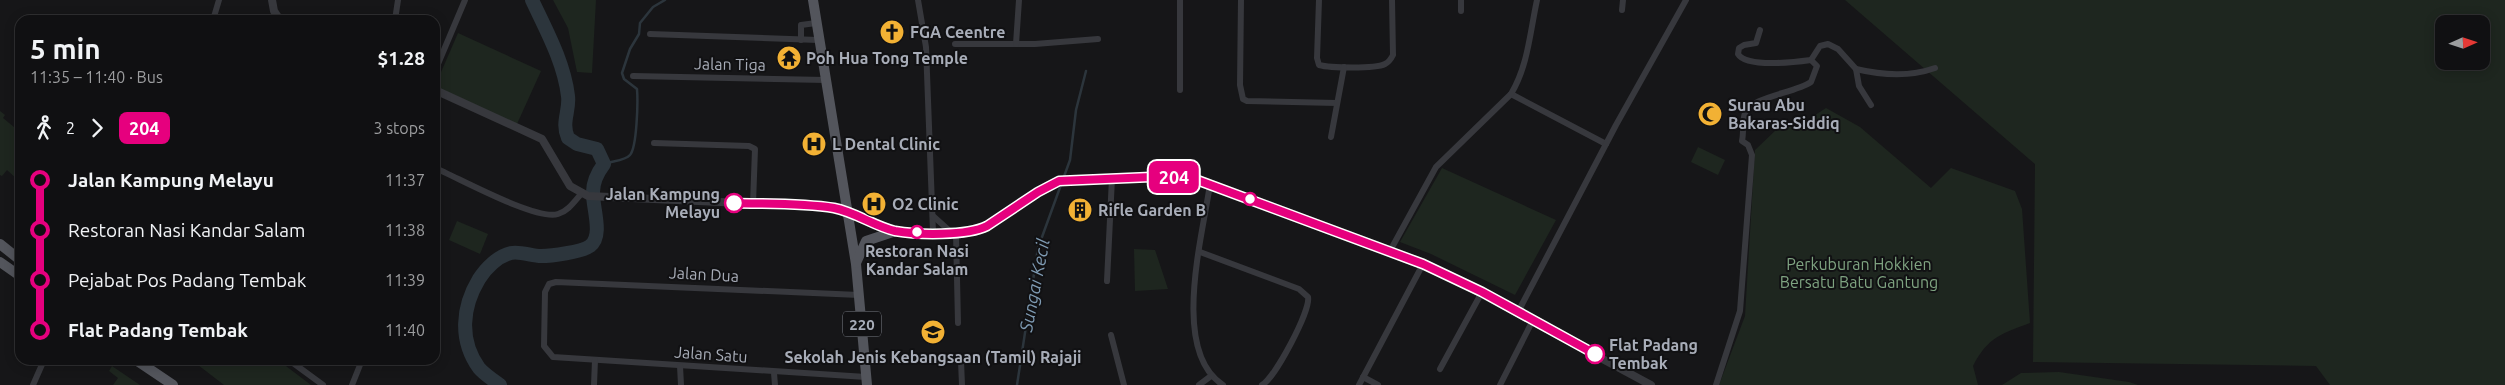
<!DOCTYPE html>
<html lang="en">
<head>
<meta charset="utf-8">
<style>
  body { margin:0; font-family:Ubuntu,sans-serif; background:#1e1e20; color:#f1f3f6; height:100vh; display:flex; flex-direction:column; font-size:19px; white-space:nowrap }
  * { box-sizing:border-box; margin:0 }
  p { font-size:16px; color:#9c9d9f }
  .icon { flex:none; width:28px; height:28px; fill:none; stroke:currentColor; stroke-width:2; stroke-linecap:round; stroke-linejoin:round }
  .map { position:relative; flex:1; overflow:hidden }
  .side { position:absolute; left:15px; top:15px; width:425px; height:350px; display:flex; flex-direction:column; background:#101012; border-radius:15px; box-shadow:0 2px 12px #0003,0 0 0 1px #303032 }
  .side>* { flex:none }
  .badge { padding:0 10px; border-radius:8px; font-size:18px; line-height:32px }
  .needle { width:32px; rotate:87deg }
  .buttons { position:absolute; left:2435px; top:15px; display:grid; gap:10px }
  .buttons a { display:grid; place-items:center; width:55px; height:55px; border-radius:10px; background:#101012; box-shadow:0 2px 12px #0003,0 0 0 1px #303032; font-size:25px }
  .map>.badge { position:absolute; translate:-50% -50%; box-shadow:0 0 0 2px #fff }
  .legs { display:flex; align-items:center; gap:8px; height:55px; padding:0 15px; font-size:16px }
  .legs p { margin-inline-start:auto }
  .summary { display:flex; align-items:center; justify-content:space-between; height:85px; padding:0 15px }
  h1 { font-size:28px; font-weight:700; line-height:38px }
  ul { padding:0 15px; list-style:none }
  li { display:flex; align-items:center; gap:18px; height:50px; font-size:19px }
  li i { display:grid; place-items:center; width:8px; height:100%; margin:0 6px; background:currentColor }
  li i::after { content:''; width:12px; height:12px; margin:-6px; border:4px solid; border-radius:50%; background:#101012 }
  li p { margin-inline-start:auto }
  li:first-child i { background:linear-gradient(#0000 50%,currentColor 0) }
  li:last-child i { background:linear-gradient(currentColor 50%,#0000 0) }
  .map>svg:first-child { display:block }
  .green { fill:#1e261f; fill-rule:evenodd }
  .lines { fill:none; stroke-linecap:round; stroke-linejoin:round }
  .stream { stroke:#2c353c; stroke-width:2.5 }
  .river { stroke:#2c353c; stroke-width:14 }
  .minor { stroke:#37383d; stroke-width:6 }
  .tertiary { stroke:#37383d; stroke-width:8 }
  .primary { stroke:#53555c; stroke-width:10 }
  .line-1-casing { stroke:#fff; stroke-width:11 }
  .line-1 { stroke:#e6007e; stroke-width:8 }
  .stop-1-dot { fill:#fff; stroke:#e6007e; stroke-width:2.5 }
  .labels { text-anchor:middle; dominant-baseline:central; stroke-width:4; stroke-linejoin:round; paint-order:stroke }
  .shield { fill:#111113; stroke:#7b7e86; stroke-width:1 }
  .shield-label { font-size:15px; font-weight:bold; fill:#a8adb8 }
  .poi-label { font-size:16px; font-weight:bold; fill:#a8adb8; stroke:#111113; text-anchor:start }
  .street-label { font-size:16px; fill:#a8adb8; stroke:#111113 }
  .stop-label { font-size:16px; font-weight:bold; fill:#a8adb8; stroke:#111113; text-anchor:end }
  .park-label { font-size:16px; fill:#7fa381; stroke:#111113 }
  .water-label { font-size:18px; font-style:italic; fill:#7f9bb3; stroke:#111113 }
</style>
</head>
<body>
<div class="map">
<svg width="2505" height="385" viewBox="0 0 2505 385">
  <rect width="100%" height="100%" fill="#161618"/>
  <g class="green">
    <polygon points="553,0 596,0 592,73 577,72 568,28"/>
    <path d="M1845,0H2505V385H2330L2316,366L2033,362L2035,164ZM2444,24H2481V61H2444Z"/>
    <polygon points="458,33 541,71 517,124 435,86"/>
    <path d="M1826,108L1860,127L1931,188L1951,168L2015,191L2022,209L2030,323C2001,334 1988,337 1973,366L1978,385H1719L1745,316L1755,150L1777,129L1799,120L1803,123Z"/>
    <polygon points="0,111 5,115 3,118 20,132 20,175 17,179 7,170 2,176 0,175"/>
    <polygon points="1698,147 1725,160 1718,175 1691,162"/>
    <polygon points="1442,168 1556,220 1515,295 1431,254 1400,242"/>
    <polygon points="457,221 488,234 480,254 449,240"/>
    <polygon points="1134,249 1155,250 1168,289 1135,291"/>
    <polygon points="201,360 278,360 311,385 224,385 198,365"/>
    <polygon points="112,366 140,385 113,385 118,378 109,371"/>
    <polygon points="2059,372 2129,382 2138,385 2002,385 2021,373"/>
  </g>
  <g class="lines">
    <g class="stream">
      <path d="M604,164C611,161 625,161 630,155C637,147 638,102 637,89L624,79L622,73L630,49L639,34L640,23L653,7L665,0"/>
      <polyline points="1017,385 1038,248 1070,160 1076,110 1086,71"/>
    </g>
    <path class="river" d="M500,385C493,380 484,374 479,368C459,340 462,307 479,279C486,268 498,256 511,253C520,251 532,256 541,256C551,256 582,252 590,246C604,236 592,206 593,192C593,181 598,172 604,164L597,149L577,144L568,138C561,122 570,111 568,96C564,62 546,30 532,0"/>
    <g class="minor">
      <polyline points="918,0 926,47 933,232"/>
      <polyline points="1180,0 1180,90"/>
      <polyline points="1241,0 1240,85 1243,99 1247,101 1337,103"/>
      <path d="M1319,0L1317,58L1319,65C1330,68 1375,69 1385,64C1389,62 1391,59 1393,55L1392,0"/>
      <polyline points="1622,10 1623,0"/>
      <polyline points="1461,11 1461,0"/>
      <polyline points="213,20 219,0"/>
      <polyline points="395,20 398,0"/>
      <path d="M1760,30L1756,43L1744,45L1739,48L1738,54C1746,68 1796,62 1811,60"/>
      <polyline points="650,34 818,40"/>
      <polyline points="801,40 801,25 816,23"/>
      <polyline points="955,44 1035,44 1098,39"/>
      <polyline points="1016,44 1019,0"/>
      <path d="M1856,69C1881,75 1910,77 1935,68"/>
      <polyline points="435,71 465,0"/>
      <polyline points="633,76 826,80"/>
      <polyline points="1511,94 1606,144"/>
      <polyline points="1331,137 1344,67"/>
      <polyline points="654,143 749,146 755,149 753,204"/>
      <path d="M435,168C459,178 536,221 558,214C568,211 574,202 581,194"/>
      <path d="M1210,184C1203,235 1170,351 1223,385"/>
      <polyline points="933,216 952,233"/>
      <polyline points="956,233 958,323"/>
      <path d="M1390,251L1436,167L1511,94C1528,66 1530,32 1537,0"/>
      <path d="M1200,252L1299,289L1308,297C1311,310 1275,378 1262,385"/>
      <polyline points="1107,281 1112,178"/>
      <polyline points="859,295 556,282 549,284 545,292 544,346 553,357 866,377"/>
      <polyline points="1518,312 1616,125 1686,0"/>
      <polyline points="1111,335 1124,385"/>
      <polyline points="289,360 323,385"/>
      <polyline points="961,361 962,385"/>
      <polyline points="680,366 681,385"/>
      <polyline points="1440,369 1482,292"/>
      <polyline points="774,373 775,385"/>
      <polyline points="1363,377 1378,385"/>
      <polyline points="33,385 44,360"/>
      <polyline points="352,385 362,360"/>
      <polyline points="594,385 595,360"/>
      <polyline points="1199,385 1211,376"/>
      <polyline points="1359,385 1423,264"/>
      <polyline points="1500,385 1533,320"/>
      <path d="M1716,385L1740,311L1752,155L1748,145L1742,141C1744,132 1742,121 1745,113C1751,97 1795,93 1811,82L1817,66L1811,60L1820,46L1828,44L1838,49L1856,69L1859,86L1871,105"/>
    </g>
    <g class="tertiary">
      <polyline points="272,0 274,11 280,20"/>
      <path d="M435,90L542,139L570,186L588,196L827,207C851,211 872,226 896,231C919,235 966,237 987,227L1039,192L1059,181L1151,177L1197,180L1390,251L1452,278L1651,385"/>
    </g>
    <g class="primary">
      <polyline points="813,0 856,264 867,385"/>
      <polyline points="0,244 20,260"/>
      <polyline points="0,262 20,276"/>
      <polyline points="856,263 866,241 896,231"/>
      <polyline points="136,360 173,385"/>
    </g>
  </g>
  <g class="lines">
    <defs>
      <path id="line-1" d="M734,203C766,204 802,203 834,208C855,212 874,226 895,231C918,235 967,236 987,226L1038,192L1059,181L1151,177L1197,180L1423,264L1482,292L1595,354"/>
    </defs>
    <use href="#line-1" class="line-1-casing"/>
    <use href="#line-1" class="line-1"/>
  </g>
  <defs>
    <symbol id="church-disc" viewBox="-11 -11 22 22"><circle r="9.5" fill="#f2b134" stroke="#111113"/><path d="M-1.2-6h2.4v3.5h3.3v2.4h-3.3V6h-2.4V-.1h-3.3v-2.4h3.3Z" fill="#111"/></symbol>
    <symbol id="temple-disc" viewBox="-11 -11 22 22"><circle r="9.5" fill="#f2b134" stroke="#111113"/><path d="M0-6L5-2H3V0L6.5 2.5H4V6H1.5V3h-3V6H-4V2.5H-6.5L-3 0V-2H-5Z" fill="#111"/></symbol>
    <symbol id="mosque-disc" viewBox="-11 -11 22 22"><circle r="9.5" fill="#f2b134" stroke="#111113"/><path d="M3.5-4.9A6 6 0 1 0 3.5 4.9A5 5 0 1 1 3.5-4.9Z" fill="#111"/></symbol>
    <symbol id="hospital-disc" viewBox="-11 -11 22 22"><circle r="9.5" fill="#f2b134" stroke="#111113"/><path d="M-5-5h3v3.5h4V-5h3V5h-3V1.5h-4V5h-3Z" fill="#111"/></symbol>
    <symbol id="building-disc" viewBox="-11 -11 22 22"><circle r="9.5" fill="#f2b134" stroke="#111113"/><path d="M-4-6H4V6H1V3H-1V6H-4ZM-2.5-4.3h1.7v1.8h-1.7ZM.8-4.3h1.7v1.8H.8ZM-2.5-1h1.7V.8h-1.7ZM.8-1h1.7V.8H.8Z" fill="#111"/></symbol>
    <symbol id="school-disc" viewBox="-11 -11 22 22"><circle r="9.5" fill="#f2b134" stroke="#111113"/><path d="M0-5L7-2L0 1L-7-2ZM-4 1L0 2.5L4 1V4Q0 6-4 4Z" fill="#111"/></symbol>
  </defs>
  <g fill-rule="evenodd">
    <use href="#church-disc" x="878" y="18" width="28" height="28"/>
    <use href="#temple-disc" x="775" y="44" width="28" height="28"/>
    <use href="#mosque-disc" x="1696" y="100" width="28" height="28"/>
    <use href="#hospital-disc" x="800" y="130" width="28" height="28"/>
    <use href="#hospital-disc" x="860" y="190" width="28" height="28"/>
    <use href="#building-disc" x="1066" y="196" width="28" height="28"/>
    <use href="#school-disc" x="919" y="318" width="28" height="28"/>
  </g>
  <g class="stop-1-dot">
    <circle cx="1250" cy="199" r="6"/>
    <circle cx="734" cy="203" r="9"/>
    <circle cx="917" cy="232" r="6"/>
    <circle cx="1595" cy="354" r="9"/>
  </g>
  <g class="labels">
    <rect class="shield" x="843" y="311.5" width="38" height="25" rx="4"/>
    <g class="shield-label">
      <text x="862" y="324">220</text>
    </g>
    <g class="poi-label">
      <text x="910" y="32">FGA Ceentre</text>
      <text x="806" y="58">Poh Hua Tong Temple</text>
      <text x="1728" y="105">Surau Abu<tspan x="1728" dy="18">Bakaras-Siddiq</tspan></text>
      <text x="832" y="144">L Dental Clinic</text>
      <text x="892" y="204">O2 Clinic</text>
      <text x="1098" y="210">Rifle Garden B</text>
      <text x="933" y="357" text-anchor="middle">Sekolah Jenis Kebangsaan (Tamil) Rajaji</text>
    </g>
    <g class="street-label">
      <text transform="translate(730 64) rotate(1)">Jalan Tiga</text>
      <text transform="translate(704 274) rotate(3)">Jalan Dua</text>
      <text transform="translate(711 354) rotate(4)">Jalan Satu</text>
    </g>
    <g class="stop-label">
      <text x="720" y="194">Jalan Kampung<tspan x="720" dy="18">Melayu</tspan></text>
      <text x="917" y="251" text-anchor="middle">Restoran Nasi<tspan x="917" dy="18">Kandar Salam</tspan></text>
      <text x="1609" y="345" text-anchor="start">Flat Padang<tspan x="1609" dy="18">Tembak</tspan></text>
    </g>
    <g class="park-label">
      <text x="1859" y="264">Perkuburan Hokkien<tspan x="1859" dy="18">Bersatu Batu Gantung</tspan></text>
    </g>
    <g class="water-label">
      <text transform="translate(1034 285) rotate(-79)">Sungai Kecil</text>
    </g>
  </g>
</svg>
<div class="buttons">
<a><svg class="needle" viewBox="-14 -14 28 28"><path d="M0-13l5 13h-10z" fill="#e53935"/><path d="M0 13l5-13h-10z" fill="#9c9d9f"/></svg></a>
</div>
<b class="badge" style="left:1174px;top:177px;background:#e6007e;color:#fff">204</b>
<section class="side">
<div class="summary"><div><h1>5 min</h1><p>11:35 – 11:40 · Bus</p></div><b>$1.28</b></div>
<div class="legs"><svg class="icon" aria-label="walk" viewBox="0 0 24 24"><circle cx="13" cy="4" r="2"/><path d="M13 8l-2 6 4 7M11 14l-3 7M7 12l3-4h3l4 4"/></svg>2<svg class="icon" aria-label="forward" viewBox="0 0 24 24"><path d="M9 5l7 7-7 7"/></svg><b class="badge" style="background:#e6007e;color:#fff">204</b><p>3 stops</p></div>
<ul>
<li><i style="color:#e6007e"></i><b>Jalan Kampung Melayu</b><p>11:37</p></li>
<li><i style="color:#e6007e"></i><span>Restoran Nasi Kandar Salam</span><p>11:38</p></li>
<li><i style="color:#e6007e"></i><span>Pejabat Pos Padang Tembak</span><p>11:39</p></li>
<li><i style="color:#e6007e"></i><b>Flat Padang Tembak</b><p>11:40</p></li>
</ul>
</section>
</div>
</body>
</html>
